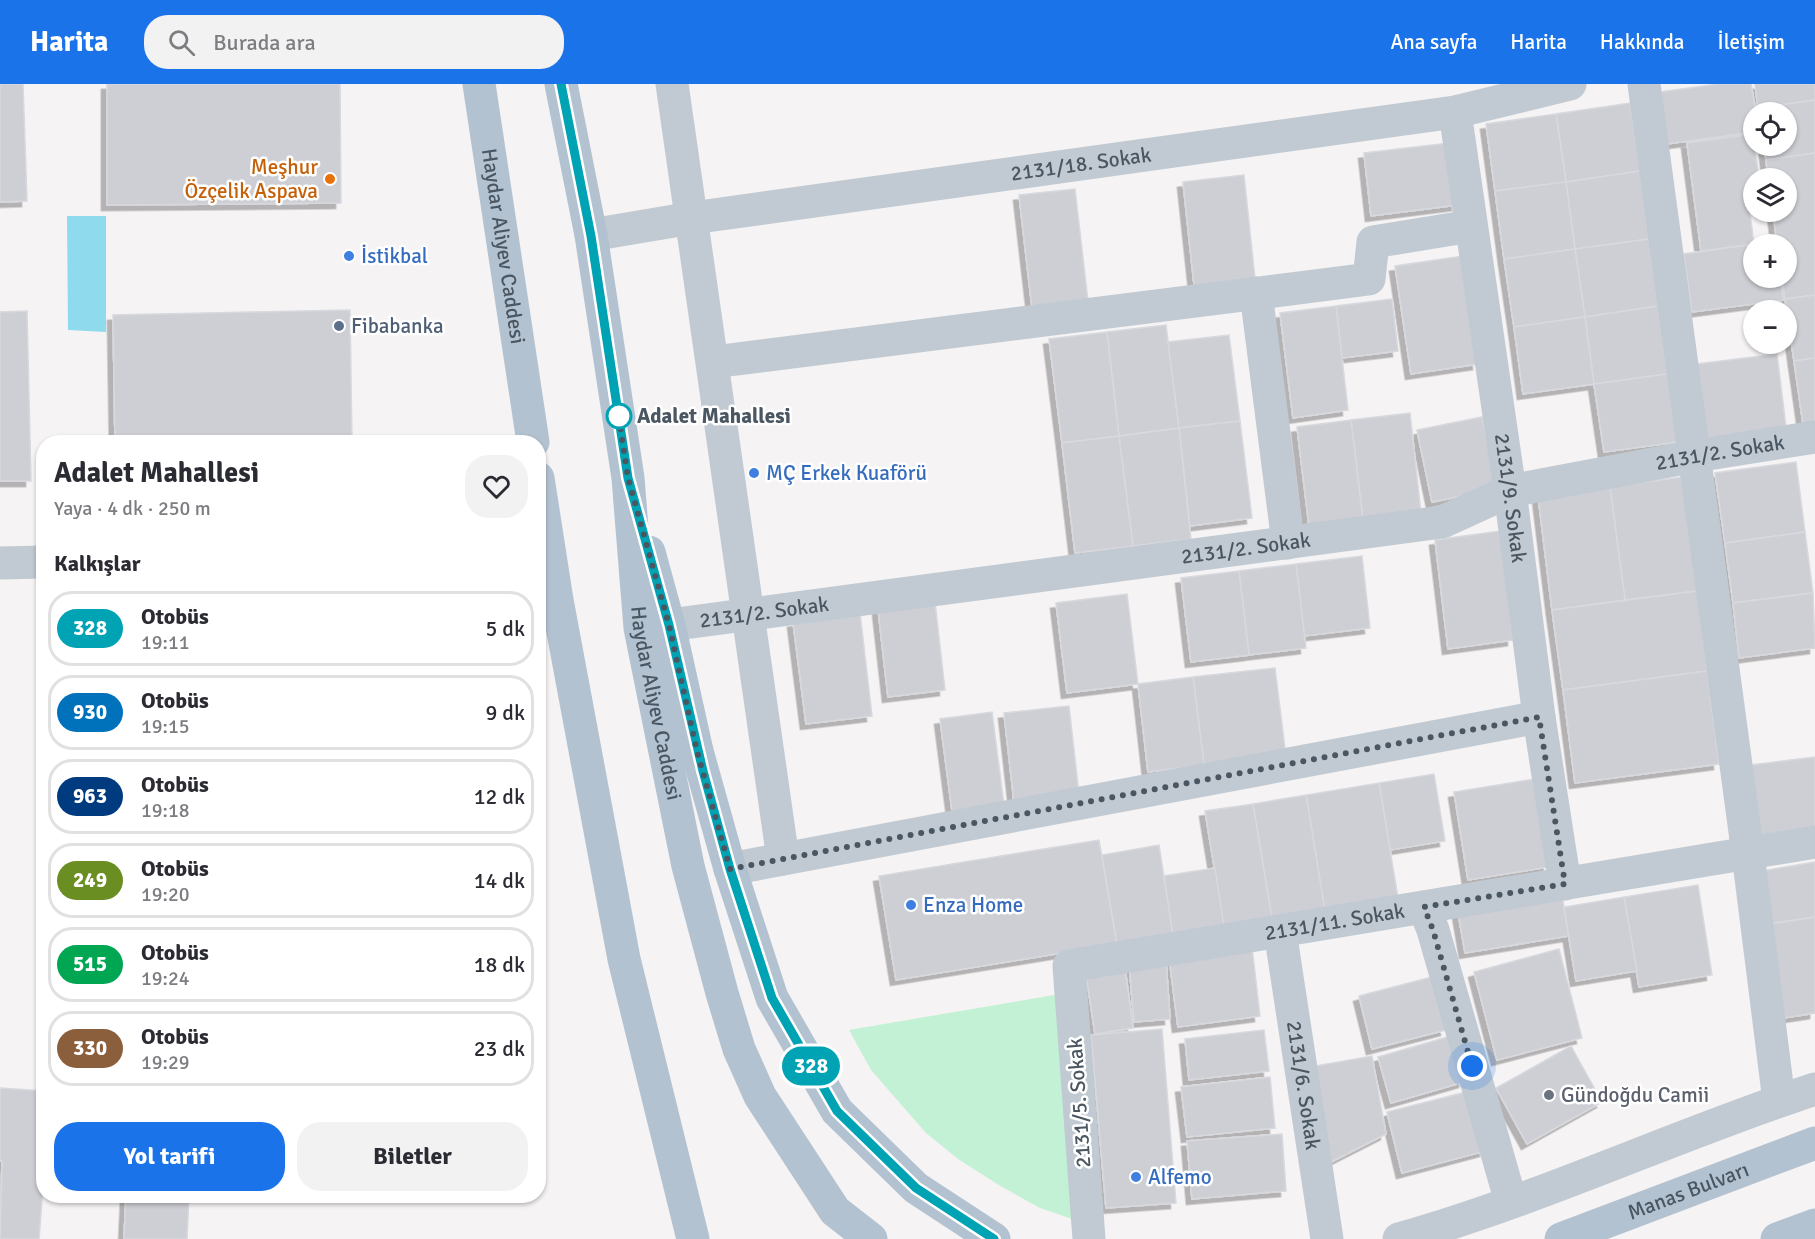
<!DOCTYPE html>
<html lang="tr">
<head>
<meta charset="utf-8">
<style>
  body { margin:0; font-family:Signika,sans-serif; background:#f2f2f3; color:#2b2b33; height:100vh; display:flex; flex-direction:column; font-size:22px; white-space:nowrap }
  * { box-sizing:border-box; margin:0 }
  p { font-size:20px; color:#7c7c81 }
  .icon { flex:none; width:33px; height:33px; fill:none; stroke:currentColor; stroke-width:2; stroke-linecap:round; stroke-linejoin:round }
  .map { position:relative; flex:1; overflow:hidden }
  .side { position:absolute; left:36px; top:351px; width:510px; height:768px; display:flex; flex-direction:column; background:#fff; border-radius:24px; box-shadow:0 2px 4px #0004 }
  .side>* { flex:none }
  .badge { padding:0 12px; border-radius:20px; font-size:21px; line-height:39px }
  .tools { position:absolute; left:1743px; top:18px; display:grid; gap:12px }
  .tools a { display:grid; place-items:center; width:54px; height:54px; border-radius:50%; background:#fff; box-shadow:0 2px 4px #0004; font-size:30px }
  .you { position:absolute; width:30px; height:30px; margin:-15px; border:4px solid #fff; border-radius:50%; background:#1a73e8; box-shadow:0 0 0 9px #1a73e833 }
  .map>.badge { position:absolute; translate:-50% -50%; box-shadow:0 0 0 3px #fff }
  h2 { padding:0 18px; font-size:22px; line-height:54px }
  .round { display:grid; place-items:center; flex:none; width:63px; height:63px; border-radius:24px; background:#f2f2f3 }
  .headline { display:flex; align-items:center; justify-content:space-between; height:102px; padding:0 18px }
  h1 { font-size:28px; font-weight:800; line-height:45px }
  .cta { display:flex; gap:12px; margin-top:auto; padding:12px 18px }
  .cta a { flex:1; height:69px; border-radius:24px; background:#1a73e8; color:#fff; font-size:24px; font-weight:800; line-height:69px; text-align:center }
  .cta a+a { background:#f2f2f3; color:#2b2b33 }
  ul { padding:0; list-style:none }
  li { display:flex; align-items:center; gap:18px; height:75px; margin:0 12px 9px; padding:0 6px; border:3px solid #e1e1e2; border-radius:24px }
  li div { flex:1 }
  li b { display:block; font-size:22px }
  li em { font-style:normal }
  li .badge { min-width:66px; font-weight:700; text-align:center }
  header { display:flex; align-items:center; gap:36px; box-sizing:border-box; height:84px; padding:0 30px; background:#1a73e8; color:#fff }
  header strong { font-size:28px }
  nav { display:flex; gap:33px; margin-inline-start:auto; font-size:21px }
  .search { width:420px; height:54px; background:#f2f2f3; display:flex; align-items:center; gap:15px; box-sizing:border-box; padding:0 21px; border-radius:24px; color:#7c7c81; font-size:22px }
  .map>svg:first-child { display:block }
  .green { fill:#c3f1d5 }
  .water { fill:#90daee }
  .building { fill:#cdcfd5; stroke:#d7d9de; stroke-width:1.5; filter:url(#shadow) }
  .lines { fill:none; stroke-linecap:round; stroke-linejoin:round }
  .minor { stroke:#c1cad2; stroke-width:33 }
  .major { stroke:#b3c2d1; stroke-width:33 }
  .line-casing { stroke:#fff; stroke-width:14 }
  .line { stroke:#00a3b4; stroke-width:9 }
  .walk { stroke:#4a5661; stroke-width:6; stroke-dasharray:0 10.8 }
  .food-dot { fill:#e8710a; stroke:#fff; stroke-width:2 }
  .shop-dot { fill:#3f7fe0; stroke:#fff; stroke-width:2 }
  .service-dot { fill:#5c6f8a; stroke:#fff; stroke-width:2 }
  .stop-dot { fill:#fff; stroke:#00a3b4; stroke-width:3 }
  .worship-dot { fill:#6b7280; stroke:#fff; stroke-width:2 }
  .labels { text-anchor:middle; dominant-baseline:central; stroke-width:5; stroke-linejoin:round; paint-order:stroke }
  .street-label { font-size:21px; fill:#4a5661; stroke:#fff }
  .food-label { font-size:21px; fill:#c56008; stroke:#fff; text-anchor:end }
  .shop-label { font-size:21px; fill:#366cbe; stroke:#fff; text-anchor:start }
  .service-label { font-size:21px; fill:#4e5e75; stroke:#fff; text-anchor:start }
  .stop-label { font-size:21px; font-weight:bold; fill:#4a5661; stroke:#fff; text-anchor:start }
  .worship-label { font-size:21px; fill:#5b616d; stroke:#fff; text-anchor:start }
</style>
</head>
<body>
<header>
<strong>Harita</strong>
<div class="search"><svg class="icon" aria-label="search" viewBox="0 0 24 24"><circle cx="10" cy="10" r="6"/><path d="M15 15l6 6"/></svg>Burada ara</div>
<nav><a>Ana sayfa</a><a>Harita</a><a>Hakkında</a><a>İletişim</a></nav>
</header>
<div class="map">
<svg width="1815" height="1155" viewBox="0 0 1815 1155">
  <defs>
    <filter id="shadow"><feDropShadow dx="-5.5" dy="5.5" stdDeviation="0" flood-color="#0004"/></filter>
  </defs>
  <rect width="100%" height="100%" fill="#f5f3f3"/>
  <polygon class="green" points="1060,910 1081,1138 1040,1124 1002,1103 958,1075 926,1049 871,986 849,946"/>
  <polygon class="water" points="67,132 106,132 106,248 68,246"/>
  <g class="building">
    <polygon points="0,0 23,0 27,117 0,118"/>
    <polygon points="107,0 340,0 341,119 107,121"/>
    <polygon points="1719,0 1751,0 1756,28 1754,28 1754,48 1667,60 1660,8"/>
    <polygon points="1755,0 1815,0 1815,16 1758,24"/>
    <polygon points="1815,16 1815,69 1766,76 1764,62 1786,62 1786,28 1759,28 1758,24"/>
    <polygon points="1630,19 1640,87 1566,98 1556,30"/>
    <polygon points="1556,30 1566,98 1495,107 1486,40"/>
    <polygon points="1753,50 1759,94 1754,94 1754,114 1748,115 1754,160 1701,167 1687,59"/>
    <polygon points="1449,59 1457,121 1371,132 1364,69"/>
    <polygon points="1815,69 1815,211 1785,215 1782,194 1786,194 1786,160 1777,160 1773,128 1786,128 1786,94 1768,94 1766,76"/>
    <polygon points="1640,87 1649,155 1575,165 1566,98"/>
    <polygon points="1244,91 1256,204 1195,210 1183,98"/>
    <polygon points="1566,98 1575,165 1504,175 1495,107"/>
    <polygon points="1075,105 1088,217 1032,224 1019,111"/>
    <polygon points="1649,155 1658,222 1585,233 1575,165"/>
    <polygon points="1776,157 1776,160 1754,160 1754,194 1781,194 1783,216 1692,228 1684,170"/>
    <polygon points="1575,165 1585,233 1514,243 1504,175"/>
    <polygon points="1463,172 1478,280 1411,290 1395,182"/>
    <polygon points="1815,211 1815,274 1794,277 1785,215"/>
    <polygon points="1392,215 1398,267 1342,274 1336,222"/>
    <polygon points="1336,222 1348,326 1293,334 1280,229"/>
    <polygon points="1658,222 1667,290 1594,300 1585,233"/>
    <polygon points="350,226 352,358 115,358 113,231"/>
    <polygon points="27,227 31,397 0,397 0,228"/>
    <polygon points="1585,233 1594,300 1523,310 1514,243"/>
    <polygon points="1166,241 1179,344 1119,352 1107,248"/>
    <polygon points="1107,248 1119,352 1062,359 1049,255"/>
    <polygon points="1229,251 1240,337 1179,344 1168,258"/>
    <polygon points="1777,270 1787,351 1707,362 1697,280"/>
    <polygon points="1815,274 1815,338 1803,340 1794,277"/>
    <polygon points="1667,290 1677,358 1604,368 1594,300"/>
    <polygon points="1410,329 1421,429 1363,436 1351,336"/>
    <polygon points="1482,333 1496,405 1432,418 1417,346"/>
    <polygon points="1351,336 1363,436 1309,442 1297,343"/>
    <polygon points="1240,337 1252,434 1190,442 1179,344"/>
    <polygon points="1179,344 1191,455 1133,462 1119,352"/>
    <polygon points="1119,352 1133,462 1075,469 1062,359"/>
    <polygon points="1796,378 1805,448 1725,459 1715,389"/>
    <polygon points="1682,393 1697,507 1625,516 1610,403"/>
    <polygon points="1610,403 1625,516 1552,526 1538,412"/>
    <polygon points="1500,447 1513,556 1448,565 1435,456"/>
    <polygon points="1805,448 1813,509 1733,519 1725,459"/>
    <polygon points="1362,472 1370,544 1304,552 1296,480"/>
    <polygon points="1296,480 1306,564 1249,571 1239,487"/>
    <polygon points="1239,487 1249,571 1191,578 1181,494"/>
    <polygon points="1697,507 1707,587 1563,606 1552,526"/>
    <polygon points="1813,509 1815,564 1739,574 1733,519"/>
    <polygon points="1127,510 1138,600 1067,609 1056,519"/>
    <polygon points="935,518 945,606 888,613 878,525"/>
    <polygon points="860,529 872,632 806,640 793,538"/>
    <polygon points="1275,584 1286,672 1204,681 1193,593"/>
    <polygon points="1707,587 1719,680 1575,699 1563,606"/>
    <polygon points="1193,593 1204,681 1148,688 1138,600"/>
    <polygon points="1069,622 1079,710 1014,718 1004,629"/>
    <polygon points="992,628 1004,721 952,727 940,635"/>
    <polygon points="1815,673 1815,749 1761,756 1751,681"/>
    <polygon points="1434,690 1445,757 1390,766 1379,699"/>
    <polygon points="1535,695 1549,783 1468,796 1454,708"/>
    <polygon points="1379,699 1398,814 1325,827 1306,711"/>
    <polygon points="1306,711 1325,827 1272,835 1253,720"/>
    <polygon points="1253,720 1272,835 1224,843 1205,727"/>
    <polygon points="1099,756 1117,860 896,896 879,792"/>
    <polygon points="1159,761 1173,851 1117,860 1102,771"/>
    <polygon points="1815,778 1815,833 1769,840 1761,787"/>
    <polygon points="1215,784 1224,843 1173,851 1164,792"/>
    <polygon points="1698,801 1712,891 1639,903 1624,813"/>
    <polygon points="1562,811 1569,852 1465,869 1458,828"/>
    <polygon points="1624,813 1637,887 1576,897 1564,823"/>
    <polygon points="1815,833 1815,929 1784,934 1769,840"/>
    <polygon points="1252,863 1260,932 1178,943 1169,873"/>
    <polygon points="1559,865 1582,954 1497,976 1474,888"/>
    <polygon points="1166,876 1170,935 1134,938 1129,879"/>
    <polygon points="1125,884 1133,944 1095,950 1086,890"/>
    <polygon points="1432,893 1446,946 1372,965 1359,912"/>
    <polygon points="1162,945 1176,1119 1106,1124 1091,951"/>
    <polygon points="1264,946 1269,987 1189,996 1185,955"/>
    <polygon points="1451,952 1464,998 1391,1019 1378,973"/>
    <polygon points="1571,962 1602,1018 1527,1060 1496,1004"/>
    <polygon points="1372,972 1386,1050 1321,1083 1304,984"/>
    <polygon points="1270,993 1275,1044 1187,1053 1181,1003"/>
    <polygon points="0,1004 44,1007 44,1090 39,1155 0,1155 2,1077 0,1077"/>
    <polygon points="1470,1007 1485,1067 1402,1089 1387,1028"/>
    <polygon points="1282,1050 1286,1107 1192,1115 1187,1057"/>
    <polygon points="126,1112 189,1112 187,1155 124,1155"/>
  </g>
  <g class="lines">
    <g class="minor">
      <polyline points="672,0 783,775"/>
      <polyline points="1644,0 1748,770 1779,1017"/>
      <path id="s1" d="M1455,28L1510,407L1539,633L1565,800"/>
      <path id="s2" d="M591,151L692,134L1455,28L1570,0"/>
      <polyline points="1256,209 1288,459"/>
      <polyline points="713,278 1369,195 1373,158 1471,142"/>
      <polyline points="0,479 44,478"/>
      <path id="s3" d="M669,541L1442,438L1510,407L1695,372L1815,353"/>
      <polyline points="730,785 1539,633"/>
      <polyline points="1424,823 1433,846 1511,1118"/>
      <path id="s4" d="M1280,847L1327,1155"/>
      <path id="s5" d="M1089,1155L1069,882L1815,758"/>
      <path d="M1399,1155C1541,1115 1675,1051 1815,1005"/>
    </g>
    <g class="major">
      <path id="s6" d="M479,0L533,358"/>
      <path id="s7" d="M561,0L591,151L628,394L640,544L688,782L722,909L739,965L760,1012L835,1127L871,1155"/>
      <polyline points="538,394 557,516 624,875 693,1155"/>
      <polyline points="649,468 669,541 697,667 730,785 772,914 837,1027 916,1104 994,1155"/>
      <path id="s8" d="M1561,1155L1815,1059"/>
      <polyline points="1777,1155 1815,1141"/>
    </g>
  </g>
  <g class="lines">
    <defs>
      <polyline id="line" points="561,0 591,152 628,394 669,541 703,687 730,785 772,914 837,1027 916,1104 994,1155"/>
    </defs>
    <use href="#line" class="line-casing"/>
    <use href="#line" class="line"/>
    <polyline class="walk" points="619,332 618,328 628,394 669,541 697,667 730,785 1539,633 1565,800 1424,823 1433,846 1472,982"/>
  </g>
  <circle class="food-dot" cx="330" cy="95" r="6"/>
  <g class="shop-dot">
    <circle cx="349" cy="172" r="6"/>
    <circle cx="754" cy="389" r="6"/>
    <circle cx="911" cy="821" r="6"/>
    <circle cx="1136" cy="1093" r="6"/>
  </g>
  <circle class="service-dot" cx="339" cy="242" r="6"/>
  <circle class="stop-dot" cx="619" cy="332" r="12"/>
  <circle class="worship-dot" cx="1549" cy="1011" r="6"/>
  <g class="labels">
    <g class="street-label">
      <text stroke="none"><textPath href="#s2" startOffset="495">2131/18. Sokak</textPath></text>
      <text stroke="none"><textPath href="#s6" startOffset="164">Haydar Aliyev Caddesi</textPath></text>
      <text stroke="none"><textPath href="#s3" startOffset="1068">2131/2. Sokak</textPath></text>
      <text stroke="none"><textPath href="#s1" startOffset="390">2131/9. Sokak</textPath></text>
      <text stroke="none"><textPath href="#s3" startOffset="582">2131/2. Sokak</textPath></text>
      <text stroke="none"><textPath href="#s3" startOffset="96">2131/2. Sokak</textPath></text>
      <text stroke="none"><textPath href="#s7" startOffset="627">Haydar Aliyev Caddesi</textPath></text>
      <text stroke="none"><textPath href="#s5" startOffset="543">2131/11. Sokak</textPath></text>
      <text stroke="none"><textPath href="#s4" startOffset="156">2131/6. Sokak</textPath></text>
      <text transform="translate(1079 1019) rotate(-94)">2131/5. Sokak</text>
      <text stroke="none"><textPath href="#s8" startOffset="136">Manas Bulvarı</textPath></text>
    </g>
    <g class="food-label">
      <text x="318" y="83">Meşhur<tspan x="318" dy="24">Özçelik Aspava</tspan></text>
    </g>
    <g class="shop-label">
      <text x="361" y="172">İstikbal</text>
      <text x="766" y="389">MÇ Erkek Kuaförü</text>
      <text x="923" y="821">Enza Home</text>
      <text x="1148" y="1093">Alfemo</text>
    </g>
    <g class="service-label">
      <text x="351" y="242">Fibabanka</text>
    </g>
    <g class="stop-label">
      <text x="637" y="332">Adalet Mahallesi</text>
    </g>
    <g class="worship-label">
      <text x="1561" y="1011">Gündoğdu Camii</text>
    </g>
  </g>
</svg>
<div class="tools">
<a><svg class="icon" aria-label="locate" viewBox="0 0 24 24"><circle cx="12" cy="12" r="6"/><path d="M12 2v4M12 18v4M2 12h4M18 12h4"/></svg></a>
<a><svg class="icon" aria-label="layers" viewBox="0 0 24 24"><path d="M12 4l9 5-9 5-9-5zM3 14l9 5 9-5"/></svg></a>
<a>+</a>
<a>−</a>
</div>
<div class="you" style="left:1472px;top:982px"></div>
<b class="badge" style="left:811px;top:982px;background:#00a3b4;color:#fff">328</b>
<section class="side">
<div class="headline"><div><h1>Adalet Mahallesi</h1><p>Yaya · 4 dk · 250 m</p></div><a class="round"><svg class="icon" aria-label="heart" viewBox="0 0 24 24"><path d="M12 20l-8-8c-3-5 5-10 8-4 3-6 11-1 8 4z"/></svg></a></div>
<h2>Kalkışlar</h2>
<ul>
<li><span class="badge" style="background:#00a3b4;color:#fff">328</span><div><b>Otobüs</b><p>19:11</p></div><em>5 dk</em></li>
<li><span class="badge" style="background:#0072bc;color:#fff">930</span><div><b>Otobüs</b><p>19:15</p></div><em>9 dk</em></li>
<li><span class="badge" style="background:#003b80;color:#fff">963</span><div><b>Otobüs</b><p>19:18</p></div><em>12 dk</em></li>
<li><span class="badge" style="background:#6b8e23;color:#fff">249</span><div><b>Otobüs</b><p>19:20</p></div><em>14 dk</em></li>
<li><span class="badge" style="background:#00a651;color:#fff">515</span><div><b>Otobüs</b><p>19:24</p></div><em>18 dk</em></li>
<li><span class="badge" style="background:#8b5e3c;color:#fff">330</span><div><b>Otobüs</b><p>19:29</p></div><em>23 dk</em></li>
</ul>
<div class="cta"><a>Yol tarifi</a><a>Biletler</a></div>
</section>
</div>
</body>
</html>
